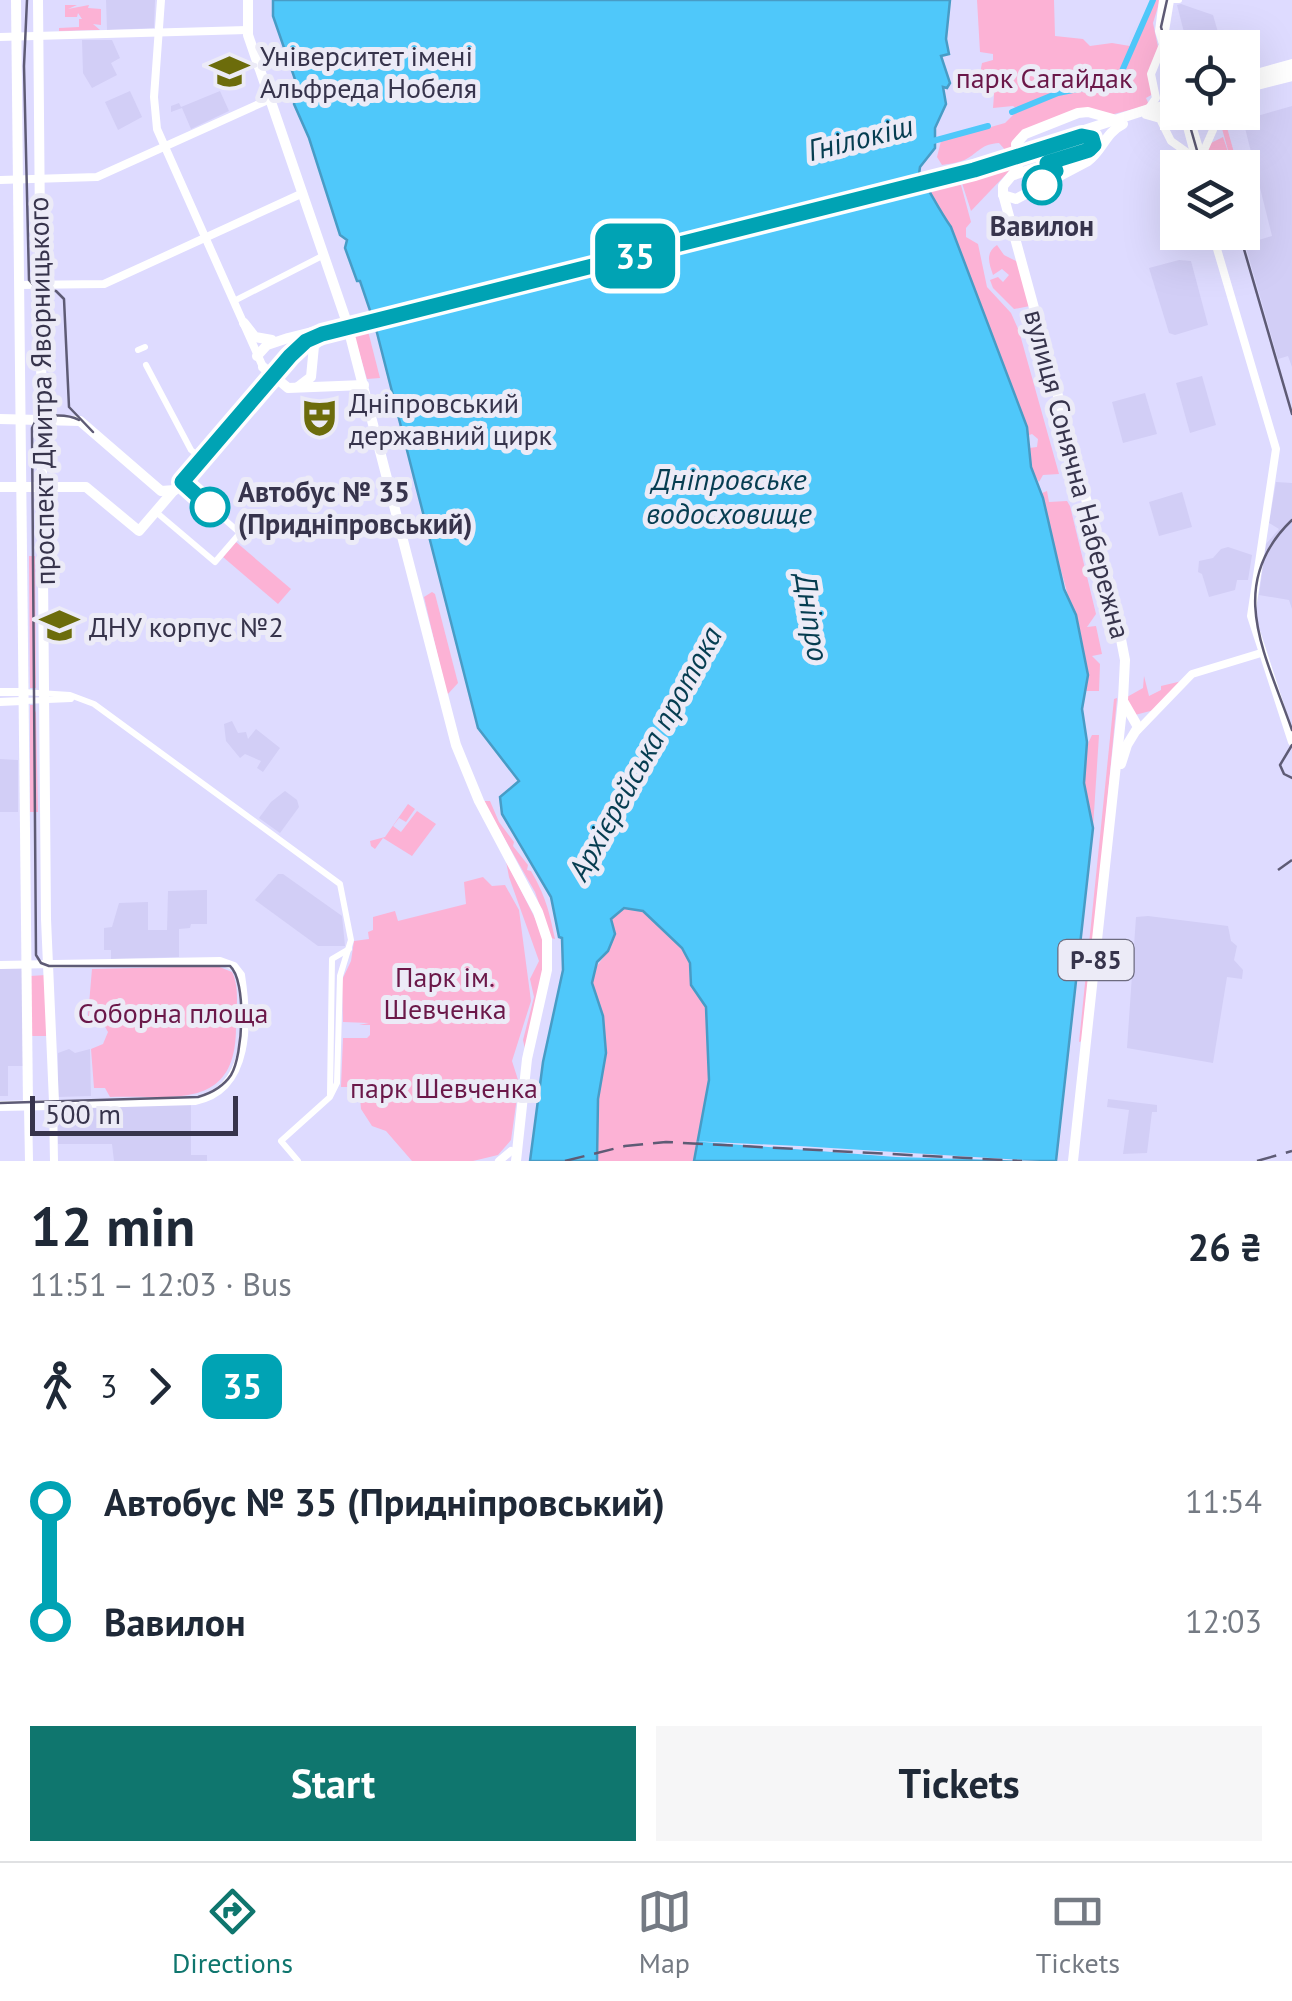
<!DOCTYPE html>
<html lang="en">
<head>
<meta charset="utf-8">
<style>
  body { margin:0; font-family:"PT Sans",sans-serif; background:#f6f6f7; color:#1f2937; height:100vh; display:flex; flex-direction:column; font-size:38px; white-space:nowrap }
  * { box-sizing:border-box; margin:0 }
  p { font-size:32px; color:#747a83 }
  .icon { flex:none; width:55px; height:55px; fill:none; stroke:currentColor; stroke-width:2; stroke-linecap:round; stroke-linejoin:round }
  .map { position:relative; height:1161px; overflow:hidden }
  .sheet { display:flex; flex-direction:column; background:#fff; flex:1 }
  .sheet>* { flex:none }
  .badge { padding:0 20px; border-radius:15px; font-size:35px; line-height:65px }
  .fabs { position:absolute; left:1160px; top:30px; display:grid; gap:20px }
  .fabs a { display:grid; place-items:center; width:100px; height:100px; border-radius:0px; background:#fff; box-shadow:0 10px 40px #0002; font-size:50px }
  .scale { position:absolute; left:30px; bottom:25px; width:208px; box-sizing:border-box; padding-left:10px; border:5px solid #37344c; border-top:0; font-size:28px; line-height:35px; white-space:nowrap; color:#37344c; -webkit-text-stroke:8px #ecebf7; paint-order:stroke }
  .map>.badge { position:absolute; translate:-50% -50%; box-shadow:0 0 0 5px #fff }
  .legs { display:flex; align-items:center; gap:15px; height:110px; padding:0 30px; font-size:32px }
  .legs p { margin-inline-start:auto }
  .head { display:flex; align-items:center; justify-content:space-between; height:170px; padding:0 30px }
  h1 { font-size:55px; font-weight:800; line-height:75px }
  .cta { display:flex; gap:20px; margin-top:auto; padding:20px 30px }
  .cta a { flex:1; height:115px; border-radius:0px; background:#0f766e; color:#fff; font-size:40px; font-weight:800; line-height:115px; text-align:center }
  .cta a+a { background:#f6f6f7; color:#1f2937 }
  ul { padding:0 30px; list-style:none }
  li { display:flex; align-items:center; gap:35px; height:120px; font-size:38px }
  li i { display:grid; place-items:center; width:15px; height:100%; margin:0 12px; background:currentColor }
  li i::after { content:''; width:25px; height:25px; margin:-12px; border:8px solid; border-radius:50%; background:#fff }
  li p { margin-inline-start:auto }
  li:first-child i { background:linear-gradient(#0000 50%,currentColor 0) }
  li:last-child i { background:linear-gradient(currentColor 50%,#0000 0) }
  .tabs { display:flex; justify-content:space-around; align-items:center; height:140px; border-top:2px solid #e0e1e3; background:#fff; font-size:28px; color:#747a83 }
  .tabs a { display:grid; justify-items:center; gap:5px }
  .tabs .active { color:#0f766e }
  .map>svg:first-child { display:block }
  .built { fill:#d2cef6 }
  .green { fill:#fcb2d5 }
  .water { fill:#4fc8fa; stroke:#489cc6; stroke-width:2.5 }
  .pier { fill:#dedbff }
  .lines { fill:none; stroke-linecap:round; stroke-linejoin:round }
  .river { stroke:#4fc8fa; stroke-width:6 }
  .tertiary { stroke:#fff; stroke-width:6 }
  .secondary { stroke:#fff; stroke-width:8 }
  .primary { stroke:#fff; stroke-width:10 }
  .tram { stroke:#5e5b75; stroke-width:2.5 }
  .rail { stroke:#5e5b75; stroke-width:2.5; stroke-dasharray:20 10; stroke-linecap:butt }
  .line-1-casing { stroke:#fff; stroke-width:22 }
  .line-1 { stroke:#00a3b4; stroke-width:15 }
  .stop-1-dot { fill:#fff; stroke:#00a3b4; stroke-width:5 }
  .labels { text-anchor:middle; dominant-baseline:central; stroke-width:10; stroke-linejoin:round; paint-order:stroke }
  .shield { fill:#ecebf7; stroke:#6d6b7f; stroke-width:2.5 }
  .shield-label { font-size:25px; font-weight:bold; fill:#37344c }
  .poi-label { font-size:28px; fill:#37344c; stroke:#ecebf7; text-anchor:start }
  .park-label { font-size:28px; fill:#6b1849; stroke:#ecebf7 }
  .stop-label { font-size:28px; font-weight:bold; fill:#37344c; stroke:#ecebf7 }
  .street-label { font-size:28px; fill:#37344c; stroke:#ecebf7 }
  .water-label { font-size:30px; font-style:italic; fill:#063d51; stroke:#ecebf7 }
</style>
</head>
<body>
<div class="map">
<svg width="1292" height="1161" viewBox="0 0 1292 1161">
  <rect width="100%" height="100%" fill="#dedbff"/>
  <g class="built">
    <polygon points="106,0 155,0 154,28 107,30"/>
    <polygon points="1181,4 1213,15 1222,46 1196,47 1186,40 1177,5"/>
    <polygon points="82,40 112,40 120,58 111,63 117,75 92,88 83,73"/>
    <polygon points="130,91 142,117 118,130 105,102"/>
    <polygon points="220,91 229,111 191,129 182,108 171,112 171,106 179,103 181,107"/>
    <polygon points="1292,106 1292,367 1288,356 1278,359 1245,244 1272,236 1243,120"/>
    <polygon points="1179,260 1191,261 1208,325 1175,335 1169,333 1149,268"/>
    <polygon points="1202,376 1216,425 1190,433 1176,383"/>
    <polygon points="1145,393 1157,434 1123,443 1112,402"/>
    <polygon points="1276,482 1292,483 1292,609 1289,600 1259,595 1266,544 1279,529 1269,523"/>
    <polygon points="1182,492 1192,527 1159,536 1149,502"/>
    <polygon points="1228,547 1252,555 1248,580 1237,580 1235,590 1209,597 1202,574 1198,572 1199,561 1213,558 1221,549"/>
    <polygon points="232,721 238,733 246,732 248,739 256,729 280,748 263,772 257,768 261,761 245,754 240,758 226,741 224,724"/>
    <polygon points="0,759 18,760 18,812 0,812"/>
    <polygon points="285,791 297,800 299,807 280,833 259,818 271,802"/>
    <polygon points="278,874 283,874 342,916 345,946 318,946 255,900"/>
    <polygon points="207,890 207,924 191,924 190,928 179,929 179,957 111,959 111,950 104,950 104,928 112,927 119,903 148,902 148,930 167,930 168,891"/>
    <polygon points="1148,916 1228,926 1231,941 1237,946 1234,960 1243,970 1242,979 1227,977 1213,1063 1127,1048 1136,917"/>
    <polygon points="0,966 22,966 23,1066 8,1066 8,1096 0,1096"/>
    <polygon points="69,1049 75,1053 90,1049 91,1096 58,1097 58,1053"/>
    <polygon points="1108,1099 1157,1105 1157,1112 1152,1112 1147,1153 1123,1154 1129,1110 1107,1107"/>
    <polygon points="191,1103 191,1155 207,1155 207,1161 114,1161 112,1144 58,1144 57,1108"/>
  </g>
  <g class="green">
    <path d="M977,0H1054L1055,36L1083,39L1090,46L1112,43L1130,46C1135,31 1145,17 1152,0H1160L1153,23L1159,52L1150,68L1153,94L1146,98L1149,105L1110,115L1083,108L1024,130L1011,144L1012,151L1007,152L999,143C982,144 980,151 968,158C962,162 949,164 942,165L937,157L941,141L1005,123L1018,110L1013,106L993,108L995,82L978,84L982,63L993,60V54L980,52Z"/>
    <polygon points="65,5 77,5 68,9 89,5 88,8 101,9 101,25 93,24 100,30 59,31 59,28 79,27 79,19 82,19 78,13 77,17 65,17"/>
    <polygon points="1226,124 1238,167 1210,167 1206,155 1211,143 1223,137 1232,164 1221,125"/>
    <polygon points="1009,164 1011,169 971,211 960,177"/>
    <path d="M955,184L961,185L971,222L966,228V237L978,244L987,287L1011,313L1019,331L1059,474L1043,475L1039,482C1033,473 1027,461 1029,448L1037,447L1038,439L1032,434L1027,436V427L951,227L937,210L928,189Z"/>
    <path d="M997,245L1004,255L1018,262L1030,306L1014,309L993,288L990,280L998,277L1003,282L1009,275L1002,269L993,275C989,263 985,253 997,245Z"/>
    <polygon points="368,331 380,378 367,379 354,335"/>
    <polygon points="1047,491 1049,502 1067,501 1070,506 1096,614 1087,627 1096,626 1102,654 1092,656 1100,664 1099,691 1084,691 1086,661 1042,501 1042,493"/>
    <polygon points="236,542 291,589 278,604 223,557"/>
    <polygon points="29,556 35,556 36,688 30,688"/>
    <polygon points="432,592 435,594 458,683 447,695 424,597"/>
    <polygon points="1144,676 1149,696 1161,690 1161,686 1182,681 1154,710 1135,715 1129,711 1127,697 1143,688"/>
    <polygon points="1117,698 1085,1040 1079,1042 1114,699"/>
    <polygon points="30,705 33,705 36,713 38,812 30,812"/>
    <path d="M1092,735H1099L1093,828C1080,802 1079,759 1092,735Z"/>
    <path d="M483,801H490L499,822L514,842L513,846L528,865L527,870L531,871C545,895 549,910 555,939L551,938L535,892Z"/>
    <polygon points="408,804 415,809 406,822 399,818 393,826 401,832 417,811 436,824 412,856 383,838 375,849 371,846 370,841 385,837"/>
    <polygon points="506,861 543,934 543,974 525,1049 523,1040 534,997 530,979 539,961 509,877"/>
    <polygon points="483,877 492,886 505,885 519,910 531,1001 512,1061 519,1083 511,1140 498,1155 473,1161 412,1161 386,1131 372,1126 361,1109 359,1087 341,1087 343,1038 367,1038 370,1035 370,1025 359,1025 369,1023 343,1022 342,980 351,961 354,941 369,939 368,932 373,930 373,917 395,911 398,921 466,904 464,882"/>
    <polygon points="624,908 643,911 682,948 690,963 691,985 706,1007 709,1080 694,1161 597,1161 598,1099 606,1053 603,1016 592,983 594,970 608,951 615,935 610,919"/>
    <path d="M217,966L232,972C240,988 236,1009 236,1027C236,1112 173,1095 110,1097L105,1088H94L91,1049L103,1044L108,1032L100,1018L88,1016L92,969Z"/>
    <polygon points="46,975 49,1036 31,1036 30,976"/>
  </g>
  <path class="water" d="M273,0H950L946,39L949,54L941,56L950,83L947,88L943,87L946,104L935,128V148L920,167L919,174C931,193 939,210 951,227L1027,427L1031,467L1043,498L1064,589L1076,615L1088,675L1082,709L1087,742L1084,783L1093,828L1056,1161H694L709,1080L706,1007L691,985L690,963L682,948L643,911L624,908L611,919L615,934L608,951L597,962L592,983L603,1016L606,1053L598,1099L597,1161H530L543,1062L563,970L562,938L559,937L551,897L502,814L500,797L519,781L478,728L375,325L360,281H357L345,248L347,240L340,235L309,138L294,104L297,85L273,16Z"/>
  <g class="pier">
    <polygon points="925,175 931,185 370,326 367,316"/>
    <polygon points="691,1141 799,1146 1040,1161 896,1157"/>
  </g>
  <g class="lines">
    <g class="river">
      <polyline points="1012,112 1058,93 1108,83 1122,71 1153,0"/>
      <polyline points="933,141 988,126"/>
    </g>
    <g class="tertiary">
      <polyline points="1174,0 1179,0"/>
      <polyline points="234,301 324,255"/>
      <polyline points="138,350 145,347"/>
      <polyline points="146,365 191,450 201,458"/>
      <polyline points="156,512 215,562 240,533 182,482"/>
      <polyline points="23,692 70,695 94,704 340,884 351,940 340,976 337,1083 330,1097 281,1141 298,1161"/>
      <polyline points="24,701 71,699"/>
      <polyline points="330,1095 332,959 349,949"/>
    </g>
    <g class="secondary">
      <polyline points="161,0 154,97 157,129 263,367"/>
      <polyline points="1163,0 1159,31 1178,94"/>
      <polyline points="1170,0 1165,31 1177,73"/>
      <polyline points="0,37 247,30"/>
      <polyline points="1242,77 1292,63"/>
      <polyline points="1242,90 1292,77"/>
      <polyline points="1149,108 1156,98 1151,74 1162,47"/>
      <polyline points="1183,112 1198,168"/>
      <polyline points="1188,112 1205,168"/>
      <polyline points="1150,114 1178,110"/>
      <polyline points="1146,115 1160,119 1171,141 1195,158"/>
      <polyline points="1202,155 1213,130 1210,112"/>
      <polyline points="0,180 97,177 270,99"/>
      <polyline points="1212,232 1276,449 1251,616 1292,742"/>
      <polyline points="19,285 104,284 303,193"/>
      <polyline points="0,692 22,692"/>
      <polyline points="0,702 22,701"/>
      <polyline points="1137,731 1192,674 1261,653"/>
      <path d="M0,965L220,961L234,966L241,975C248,1020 251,1090 195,1101L53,1105L54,1161"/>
      <polyline points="28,1106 29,1161"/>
      <polyline points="499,1161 511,1151"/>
    </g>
    <g class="primary">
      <polyline points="16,0 28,1106"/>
      <polyline points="248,0 248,35 346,320 456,745 479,801 538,912 547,939 547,970 527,1059 516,1161"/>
      <polyline points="1242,84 1292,70"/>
      <polyline points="1014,175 1089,150 1093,140 1082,136"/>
      <polyline points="1003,194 1113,598 1125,660 1123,700 1073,1161"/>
      <polyline points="1003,194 1003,186 1018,168 1016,144 1025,134 1078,113 1088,112 1113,119"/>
      <path d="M1003,195L1016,199L1088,161C1103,150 1105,133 1123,124"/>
      <polyline points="244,323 255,337 272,340"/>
      <polyline points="257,356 267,345 288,338 973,166 1149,109 1171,105"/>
      <polyline points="263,367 288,388 364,385"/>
      <polyline points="298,387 311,377 314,346 324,336"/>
      <polyline points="0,419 80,421 161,491 175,490"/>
      <polyline points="0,487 86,487 139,531 289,356 319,333"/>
      <polyline points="1121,764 1127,745 1138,727 1123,701"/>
      <polyline points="0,1106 53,1105 54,1102 46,919 38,0"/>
    </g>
    <g class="tram">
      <polyline points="27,0 24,66 29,280 37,289 56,291 64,299 69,407 93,432"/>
      <polyline points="1167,0 1161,27 1178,87"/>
      <polyline points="1186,112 1202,168"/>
      <polyline points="1239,232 1292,414"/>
      <path d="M1292,520C1224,585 1266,655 1292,730"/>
      <polyline points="1292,745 1280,765 1284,774 1292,778"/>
      <path d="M0,1103L198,1097C212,1093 223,1087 231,1075C243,1056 247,981 230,966H49L41,963L36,955L32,428L36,420C48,414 68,414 79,420"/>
    </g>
    <g class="rail">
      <polyline points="1278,870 1292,860"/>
      <polyline points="565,1161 625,1146 666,1142 1022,1161"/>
      <polyline points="1257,1161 1292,1151"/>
    </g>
  </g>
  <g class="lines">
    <defs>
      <polyline id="line-1" points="210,507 182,482 290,356 306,341 322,334 974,170 1082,136 1092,138 1094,145 1089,150 1047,163 1054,165 1056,171 1042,185"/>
    </defs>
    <use href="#line-1" class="line-1-casing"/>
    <use href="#line-1" class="line-1"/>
  </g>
  <defs>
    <symbol id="university-bare" viewBox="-9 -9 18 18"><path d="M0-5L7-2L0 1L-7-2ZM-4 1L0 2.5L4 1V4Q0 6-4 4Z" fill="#6c6c0b" stroke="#ecebf7" stroke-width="2.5" paint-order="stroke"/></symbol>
    <symbol id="theatre-bare" viewBox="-9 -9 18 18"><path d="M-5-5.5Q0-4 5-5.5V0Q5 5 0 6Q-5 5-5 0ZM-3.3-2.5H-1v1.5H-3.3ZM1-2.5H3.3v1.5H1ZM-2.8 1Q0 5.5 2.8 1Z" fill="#6c6c0b" stroke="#ecebf7" stroke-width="2.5" paint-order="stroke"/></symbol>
  </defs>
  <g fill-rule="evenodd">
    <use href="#university-bare" x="202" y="44" width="55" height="55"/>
    <use href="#theatre-bare" x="292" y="390" width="55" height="55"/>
    <use href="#university-bare" x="32" y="598" width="55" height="55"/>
  </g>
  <g class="stop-1-dot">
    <circle cx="1042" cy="185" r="18"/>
    <circle cx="210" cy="507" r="18"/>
  </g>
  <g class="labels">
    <rect class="shield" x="1058.5" y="940" width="75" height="40" rx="8"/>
    <g class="shield-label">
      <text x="1096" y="960">Р-85</text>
    </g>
    <g class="poi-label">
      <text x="260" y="55">Університет імені<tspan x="260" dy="32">Альфреда Нобеля</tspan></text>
      <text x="349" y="402">Дніпровський<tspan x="349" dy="32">державний цирк</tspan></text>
      <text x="89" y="626">ДНУ корпус №2</text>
    </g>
    <g class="park-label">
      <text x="1044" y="77">парк Сагайдак</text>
      <text x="445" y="976">Парк iм.<tspan x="445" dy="32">Шевченка</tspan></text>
      <text x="173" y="1012">Соборна площа</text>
      <text x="444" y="1087">парк Шевченка</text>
    </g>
    <g class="stop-label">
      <text x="1042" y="225">Вавилон</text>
      <text x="238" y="491" text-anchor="start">Автобус № 35<tspan x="238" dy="32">(Придніпровський)</tspan></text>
    </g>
    <g class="street-label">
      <text transform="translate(41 391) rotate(-91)">проспект Дмитра Яворницького</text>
      <text transform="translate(1078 474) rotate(75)">вулиця Сонячна Набережна</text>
    </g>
    <g class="water-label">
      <text transform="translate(860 137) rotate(-14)">Гнілокіш</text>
      <text x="729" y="478">Дніпровське<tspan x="729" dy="34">водосховище</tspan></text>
      <text transform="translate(813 617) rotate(81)">Дніпро</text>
      <text transform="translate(644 753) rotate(-61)">Архієрейська протока</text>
    </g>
  </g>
</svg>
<div class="fabs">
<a><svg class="icon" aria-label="locate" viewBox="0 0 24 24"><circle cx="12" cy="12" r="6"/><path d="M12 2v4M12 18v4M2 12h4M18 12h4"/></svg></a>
<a><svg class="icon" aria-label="layers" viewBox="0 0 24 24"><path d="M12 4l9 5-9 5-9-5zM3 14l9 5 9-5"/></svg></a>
</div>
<div class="scale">500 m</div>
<b class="badge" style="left:635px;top:256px;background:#00a3b4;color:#fff">35</b>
</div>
<section class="sheet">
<div class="head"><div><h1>12 min</h1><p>11:51 – 12:03 · Bus</p></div><b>26 ₴</b></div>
<div class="legs"><svg class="icon" aria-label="walk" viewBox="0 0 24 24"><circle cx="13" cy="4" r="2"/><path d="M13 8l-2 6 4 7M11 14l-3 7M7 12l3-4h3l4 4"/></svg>3<svg class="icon" aria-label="forward" viewBox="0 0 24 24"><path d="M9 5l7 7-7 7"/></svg><b class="badge" style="background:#00a3b4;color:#fff">35</b></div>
<ul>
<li><i style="color:#00a3b4"></i><b>Автобус № 35 (Придніпровський)</b><p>11:54</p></li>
<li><i style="color:#00a3b4"></i><b>Вавилон</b><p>12:03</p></li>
</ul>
<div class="cta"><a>Start</a><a>Tickets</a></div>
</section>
<nav class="tabs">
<a class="active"><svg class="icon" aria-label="directions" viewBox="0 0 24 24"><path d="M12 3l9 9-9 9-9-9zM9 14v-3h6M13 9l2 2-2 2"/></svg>Directions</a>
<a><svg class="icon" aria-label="map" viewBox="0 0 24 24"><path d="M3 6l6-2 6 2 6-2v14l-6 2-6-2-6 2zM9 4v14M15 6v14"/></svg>Map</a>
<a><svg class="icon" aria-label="tickets" viewBox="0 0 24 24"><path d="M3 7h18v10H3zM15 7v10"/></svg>Tickets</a>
</nav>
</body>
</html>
